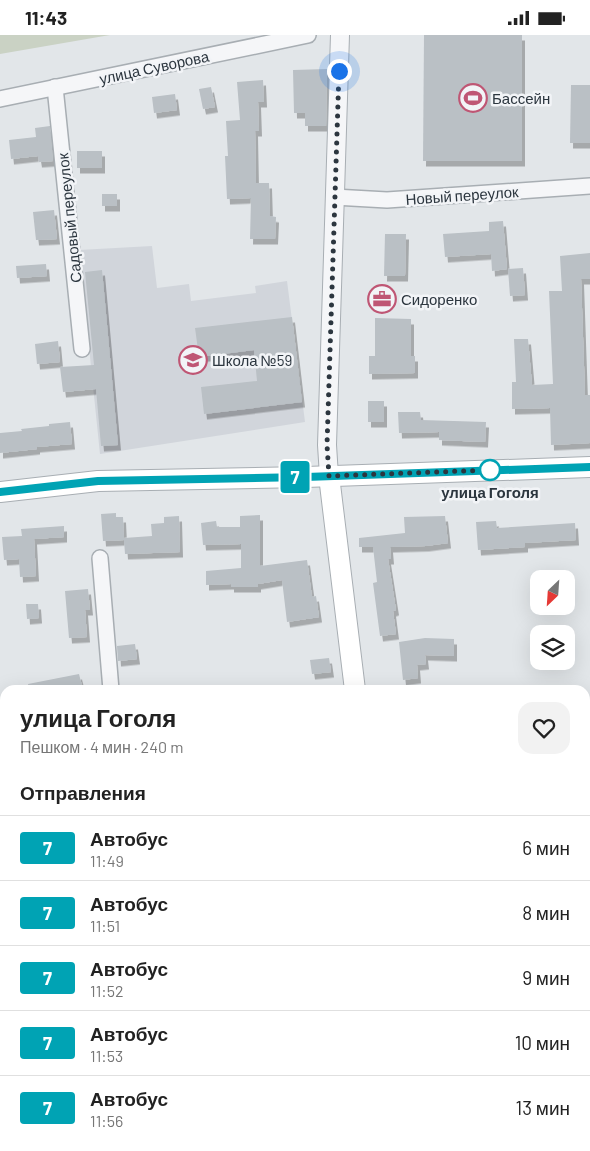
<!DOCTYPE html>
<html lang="ru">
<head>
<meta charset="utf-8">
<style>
  body { margin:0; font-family:Barlow,sans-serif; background:#f2f2f2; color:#222; height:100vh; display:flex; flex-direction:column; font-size:19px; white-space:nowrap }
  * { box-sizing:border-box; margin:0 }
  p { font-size:16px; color:#767676 }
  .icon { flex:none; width:28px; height:28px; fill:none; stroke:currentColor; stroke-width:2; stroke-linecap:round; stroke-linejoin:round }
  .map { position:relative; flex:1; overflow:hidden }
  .panel { position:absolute; left:0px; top:650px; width:590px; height:466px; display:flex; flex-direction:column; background:#fff; border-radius:15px 15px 0 0; box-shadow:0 5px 20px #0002 }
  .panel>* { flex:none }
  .badge { padding:0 10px; border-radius:4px; font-size:18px; line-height:32px }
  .needle { width:32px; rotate:205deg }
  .tools { position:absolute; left:530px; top:535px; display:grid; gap:10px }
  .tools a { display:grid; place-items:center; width:45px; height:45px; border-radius:10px; background:#fff; box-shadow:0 5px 20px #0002; font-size:25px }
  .you { position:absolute; width:25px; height:25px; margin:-12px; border:4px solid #fff; border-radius:50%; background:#1a73e8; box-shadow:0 0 0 8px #1a73e833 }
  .map>.badge { position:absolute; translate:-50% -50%; box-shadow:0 0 0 2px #fff }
  h2 { padding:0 20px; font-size:19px; line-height:45px }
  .round { display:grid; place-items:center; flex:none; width:52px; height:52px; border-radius:15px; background:#f2f2f2 }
  .headline { display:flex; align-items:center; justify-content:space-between; height:85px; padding:0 20px }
  h1 { font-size:24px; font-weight:800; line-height:38px }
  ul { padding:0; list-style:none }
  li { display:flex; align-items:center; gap:15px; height:65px; padding:0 20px; border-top:1px solid #e0e0e0 }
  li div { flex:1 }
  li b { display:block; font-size:19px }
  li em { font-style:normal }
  li .badge { min-width:55px; font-weight:700; text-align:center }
  .status { display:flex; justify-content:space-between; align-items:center; height:35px; padding:0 25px; background:#fff; direction:ltr }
  .status svg { height:14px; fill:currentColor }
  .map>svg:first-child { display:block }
  .built { fill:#d1d5db }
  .green { fill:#cad2c4 }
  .building { fill:#bac0c5; filter:url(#shadow) }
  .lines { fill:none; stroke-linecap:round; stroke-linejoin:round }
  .minor-casing { stroke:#a8aeb3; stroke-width:18 }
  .tertiary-casing { stroke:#a8aeb3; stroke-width:20 }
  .secondary-casing { stroke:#a8aeb3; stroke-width:22 }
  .minor { stroke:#f5f6f8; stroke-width:15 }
  .tertiary { stroke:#f5f6f8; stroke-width:18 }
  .secondary { stroke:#fff; stroke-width:20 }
  .line-casing { stroke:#fff; stroke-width:11 }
  .line { stroke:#00a3b4; stroke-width:8 }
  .walk { stroke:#2c363f; stroke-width:5; stroke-dasharray:0 9 }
  .stop-dot { fill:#fff; stroke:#00a3b4; stroke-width:2.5 }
  .labels { text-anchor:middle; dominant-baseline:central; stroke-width:5; stroke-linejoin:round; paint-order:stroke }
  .street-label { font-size:15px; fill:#2c363f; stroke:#f2f4f7 }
  .poi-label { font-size:15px; fill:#2c363f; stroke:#f2f4f7; text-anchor:start }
  .stop-label { font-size:15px; font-weight:bold; fill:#2c363f; stroke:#f2f4f7 }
</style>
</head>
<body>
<div class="status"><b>11:43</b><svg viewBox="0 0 49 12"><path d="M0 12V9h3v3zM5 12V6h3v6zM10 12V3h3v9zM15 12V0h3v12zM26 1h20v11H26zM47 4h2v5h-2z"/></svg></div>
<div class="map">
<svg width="590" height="1116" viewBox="0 0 590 1116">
  <defs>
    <filter id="shadow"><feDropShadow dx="3" dy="5.5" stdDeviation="0" flood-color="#0004"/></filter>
  </defs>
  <rect width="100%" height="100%" fill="#e2e6e9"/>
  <polygon class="built" points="152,211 157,253 189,249 191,266 256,258 255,251 287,246 305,387 100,419 79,215"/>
  <polygon class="green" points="0,0 110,0 0,19"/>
  <g class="building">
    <polygon points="424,0 522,0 522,126 423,126"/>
    <polygon points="327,34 326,91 305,91 305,78 294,78 293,35"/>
    <polygon points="263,45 264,67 258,67 259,96 255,96 256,148 269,148 270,181 276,182 275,204 250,204 251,163 227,164 225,121 228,121 226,86 240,85 237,47"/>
    <polygon points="571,50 590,50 590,108 570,108"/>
    <polygon points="211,52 215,72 203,74 199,54"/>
    <polygon points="175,59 177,75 154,78 152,62"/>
    <polygon points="50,91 53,126 39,127 38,121 11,124 9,105 36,102 35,93"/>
    <rect x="77" y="116" width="25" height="17"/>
    <rect x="102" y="159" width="15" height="12"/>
    <polygon points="54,175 57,204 36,205 33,177"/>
    <polygon points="503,186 507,234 492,236 491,219 445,222 443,199 489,196 489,187"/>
    <polygon points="385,199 406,199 405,241 384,241"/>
    <polygon points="590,218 590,244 581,244 585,360 590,360 590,408 551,410 550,373 512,374 512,347 516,347 514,304 528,304 532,350 553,349 549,256 562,256 560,221"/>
    <polygon points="46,229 47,241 17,243 16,231"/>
    <polygon points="523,233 525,260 510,261 508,234"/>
    <polygon points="102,235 118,410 101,411 96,354 63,357 60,332 94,330 85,237"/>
    <polygon points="292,282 302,367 204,379 201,352 257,346 254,315 199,322 195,293"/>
    <polygon points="375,283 411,284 411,321 415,321 415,338 369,339 369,321 375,321"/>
    <polygon points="58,306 60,327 37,329 35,309"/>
    <rect x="368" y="366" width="16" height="21"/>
    <polygon points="398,377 420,377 421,385 486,387 485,407 439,405 439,397 399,398"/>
    <polygon points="70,387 72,409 37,412 37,414 0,418 0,398 22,396 21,394 49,391 49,389"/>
    <polygon points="116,478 116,482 123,482 124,503 152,501 151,489 164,488 164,482 179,481 180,517 125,519 124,505 103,506 101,479"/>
    <polygon points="260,480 260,531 307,525 312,562 316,561 319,582 287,587 282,545 258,549 258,552 231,552 231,549 206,550 206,536 241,533 241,509 203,510 201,488 216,486 217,492 240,492 240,481"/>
    <polygon points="445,481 448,508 426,511 390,512 391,524 388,524 396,575 393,576 396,599 380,601 373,548 377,547 373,512 359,512 359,503 405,498 404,482"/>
    <polygon points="496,486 497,493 575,488 576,505 525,508 525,512 478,515 476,487"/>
    <polygon points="64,491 64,502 34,504 36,541 20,542 19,524 4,525 2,502 22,501 21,494"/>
    <polygon points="88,554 90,575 85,575 87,602 69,603 65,556"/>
    <polygon points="26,569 38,569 39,583 27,584"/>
    <polygon points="425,603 454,604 454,621 425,620 426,629 417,630 418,643 403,645 399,607"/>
    <polygon points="135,609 137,624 118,626 117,611"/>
    <polygon points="329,623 331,637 312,639 310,625"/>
    <polygon points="79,639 83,655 29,655 28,649"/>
  </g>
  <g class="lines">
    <defs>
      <g id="minor">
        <polyline points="55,52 82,314"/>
        <polyline points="0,64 308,0"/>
        <polyline points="334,162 387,165 590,151"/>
        <polyline points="100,523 111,655"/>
        <polyline points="585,777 590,778"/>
        <polyline points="0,853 5,852"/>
        <polyline points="158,1116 180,1111"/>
      </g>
      <polyline id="tertiary" points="329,441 327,410 340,0"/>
      <g id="secondary">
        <polyline points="329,441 355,655"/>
        <polyline points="0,457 98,446 306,442 590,432"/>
        <polyline points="420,1111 421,1116"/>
      </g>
    </defs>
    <use href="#minor" class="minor-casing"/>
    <use href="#tertiary" class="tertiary-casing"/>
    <use href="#secondary" class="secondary-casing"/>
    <use href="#minor" class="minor"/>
    <use href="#tertiary" class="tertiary"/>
    <use href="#secondary" class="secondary"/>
  </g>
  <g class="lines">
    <defs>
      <polyline id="line" points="0,457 98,446 306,442 590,432"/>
    </defs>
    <use href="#line" class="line-casing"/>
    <use href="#line" class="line"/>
    <polyline class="walk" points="339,36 327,410 329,441 490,435"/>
  </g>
  <defs>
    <symbol id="stadium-ring" viewBox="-11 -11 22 22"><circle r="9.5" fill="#f2f4f7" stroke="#bf5674" stroke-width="1.5"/><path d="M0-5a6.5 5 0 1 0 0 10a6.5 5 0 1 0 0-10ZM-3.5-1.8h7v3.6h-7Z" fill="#bf5674"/></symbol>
    <symbol id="office-ring" viewBox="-11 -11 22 22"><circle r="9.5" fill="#f2f4f7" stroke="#bf5674" stroke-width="1.5"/><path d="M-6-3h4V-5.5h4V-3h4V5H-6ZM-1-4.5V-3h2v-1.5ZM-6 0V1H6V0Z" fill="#bf5674"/></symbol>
    <symbol id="school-ring" viewBox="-11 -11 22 22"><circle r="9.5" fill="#f2f4f7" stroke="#bf5674" stroke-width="1.5"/><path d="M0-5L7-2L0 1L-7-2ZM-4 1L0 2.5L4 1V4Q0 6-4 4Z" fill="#bf5674"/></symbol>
  </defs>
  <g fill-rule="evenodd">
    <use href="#stadium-ring" x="457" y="47" width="32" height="32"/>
    <use href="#office-ring" x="366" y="248" width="32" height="32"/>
    <use href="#school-ring" x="177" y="309" width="32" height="32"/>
  </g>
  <circle class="stop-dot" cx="490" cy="435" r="10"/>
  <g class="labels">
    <g class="street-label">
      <text transform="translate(154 32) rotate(-12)">улица Суворова</text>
      <text transform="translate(462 160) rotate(-4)">Новый переулок</text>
      <text transform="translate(69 183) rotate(-96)">Садовый переулок</text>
    </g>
    <g class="poi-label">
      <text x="492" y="63">Бассейн</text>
      <text x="401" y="264">Сидоренко</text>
      <text x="212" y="325">Школа №59</text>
    </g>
    <g class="stop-label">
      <text x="490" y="457">улица Гоголя</text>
    </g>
  </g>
</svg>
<div class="tools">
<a><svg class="needle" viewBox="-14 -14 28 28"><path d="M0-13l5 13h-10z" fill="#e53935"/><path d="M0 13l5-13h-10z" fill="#767676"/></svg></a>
<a><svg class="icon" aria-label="layers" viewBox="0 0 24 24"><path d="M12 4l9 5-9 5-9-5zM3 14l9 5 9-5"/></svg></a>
</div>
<div class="you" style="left:339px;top:36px"></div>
<b class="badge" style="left:295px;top:442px;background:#00a3b4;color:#fff">7</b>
<section class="panel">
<div class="headline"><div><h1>улица Гоголя</h1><p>Пешком · 4 мин · 240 m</p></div><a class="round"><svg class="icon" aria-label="heart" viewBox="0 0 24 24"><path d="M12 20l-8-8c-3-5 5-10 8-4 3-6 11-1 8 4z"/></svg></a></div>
<h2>Отправления</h2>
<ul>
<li><span class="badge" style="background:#00a3b4;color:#fff">7</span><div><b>Автобус</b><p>11:49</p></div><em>6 мин</em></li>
<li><span class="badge" style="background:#00a3b4;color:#fff">7</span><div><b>Автобус</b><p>11:51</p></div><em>8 мин</em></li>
<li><span class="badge" style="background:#00a3b4;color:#fff">7</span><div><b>Автобус</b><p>11:52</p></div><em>9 мин</em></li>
<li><span class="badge" style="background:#00a3b4;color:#fff">7</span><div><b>Автобус</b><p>11:53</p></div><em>10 мин</em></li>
<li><span class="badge" style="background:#00a3b4;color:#fff">7</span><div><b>Автобус</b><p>11:56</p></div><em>13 мин</em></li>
</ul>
</section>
</div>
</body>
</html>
